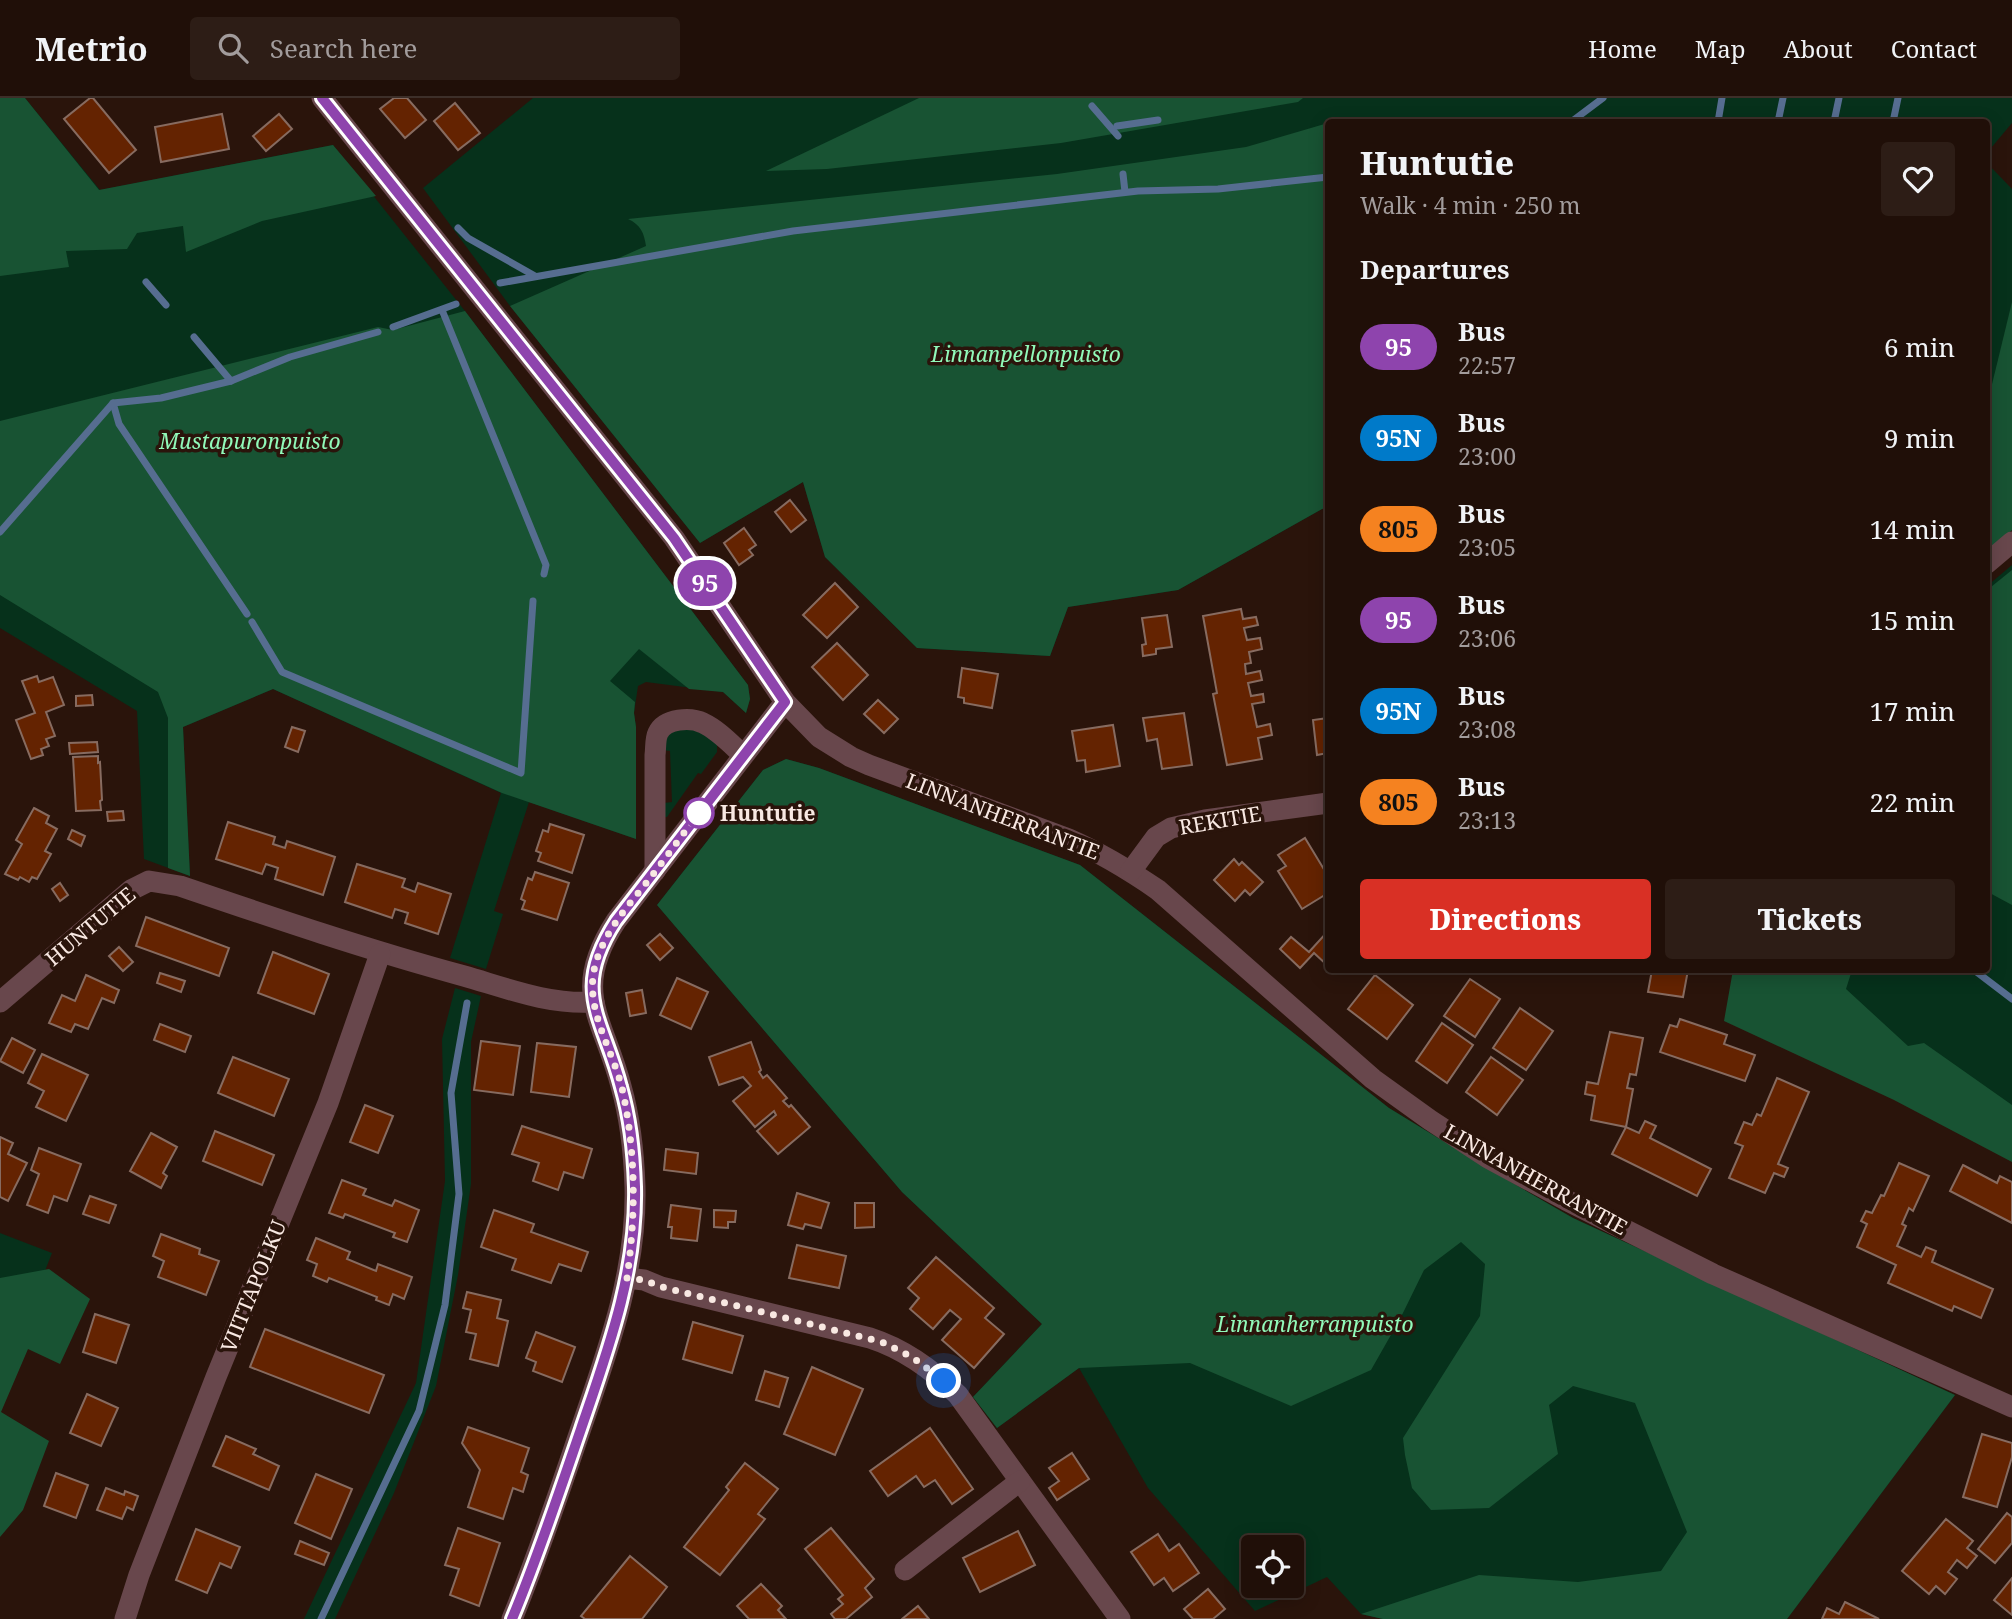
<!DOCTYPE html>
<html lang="en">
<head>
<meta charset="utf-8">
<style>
  body { margin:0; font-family:"Noto Serif",serif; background:#2d1d16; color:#f1f3f6; height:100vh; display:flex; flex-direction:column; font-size:26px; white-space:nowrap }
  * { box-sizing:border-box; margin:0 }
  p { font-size:23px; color:#a29c9c }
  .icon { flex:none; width:38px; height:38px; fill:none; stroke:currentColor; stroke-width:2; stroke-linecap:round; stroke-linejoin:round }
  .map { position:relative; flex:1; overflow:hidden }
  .drawer { position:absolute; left:1325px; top:21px; width:665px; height:854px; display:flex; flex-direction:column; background:#200f08; border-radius:7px; box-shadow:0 4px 18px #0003,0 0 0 2px #3d2f29 }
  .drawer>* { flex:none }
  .badge { padding:0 14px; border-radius:23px; font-size:24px; line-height:46px }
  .fabs { position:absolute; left:1241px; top:1437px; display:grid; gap:14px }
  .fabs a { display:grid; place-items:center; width:63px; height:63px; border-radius:7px; background:#200f08; box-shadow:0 4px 18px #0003,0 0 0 2px #3d2f29; font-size:35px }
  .you { position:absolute; width:35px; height:35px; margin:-18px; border:5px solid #fff; border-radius:50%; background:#1a73e8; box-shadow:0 0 0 10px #1a73e833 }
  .map>.badge { position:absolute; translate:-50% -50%; box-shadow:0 0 0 4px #fff }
  h2 { padding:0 35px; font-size:26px; line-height:63px }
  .round { display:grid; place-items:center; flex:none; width:74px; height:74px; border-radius:7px; background:#2d1d16 }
  .head { display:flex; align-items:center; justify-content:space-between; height:119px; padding:0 35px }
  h1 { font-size:33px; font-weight:800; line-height:52px }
  .button { display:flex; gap:14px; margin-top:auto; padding:14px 35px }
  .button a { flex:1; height:80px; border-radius:7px; background:#d93025; color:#fff; font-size:28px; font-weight:800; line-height:80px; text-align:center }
  .button a+a { background:#2d1d16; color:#f1f3f6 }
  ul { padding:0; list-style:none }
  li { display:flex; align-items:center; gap:21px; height:91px; padding:0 35px }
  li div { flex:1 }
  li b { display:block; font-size:26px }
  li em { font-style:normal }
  li .badge { min-width:77px; font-weight:700; text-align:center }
  header { display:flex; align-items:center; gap:42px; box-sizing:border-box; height:98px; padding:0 35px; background:#200f08; border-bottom:2px solid #3d2f29 }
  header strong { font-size:33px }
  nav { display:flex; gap:38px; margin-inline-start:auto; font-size:24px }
  .search { width:490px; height:63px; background:#2d1d16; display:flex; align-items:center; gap:18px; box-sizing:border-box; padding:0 24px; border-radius:7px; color:#a29c9c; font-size:26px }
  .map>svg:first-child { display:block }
  .green { fill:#06311b; fill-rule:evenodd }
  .forest { fill:#185333 }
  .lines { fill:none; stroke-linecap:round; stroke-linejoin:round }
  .stream { stroke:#566d90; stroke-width:7 }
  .building { fill:#642301; stroke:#876b60; stroke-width:2 }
  .minor { stroke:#68474c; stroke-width:21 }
  .line-casing { stroke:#fff; stroke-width:16 }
  .line { stroke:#8e44ad; stroke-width:10 }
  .walk { stroke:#f8e8e2; stroke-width:7; stroke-dasharray:0 12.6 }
  .stop-dot { fill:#fff; stroke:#8e44ad; stroke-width:3.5 }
  .labels { text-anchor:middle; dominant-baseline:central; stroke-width:7; stroke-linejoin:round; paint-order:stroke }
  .park-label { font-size:21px; font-style:italic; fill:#91f9b9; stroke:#2a140b }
  .stop-label { font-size:21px; font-weight:bold; fill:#f8e8e2; stroke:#2a140b; text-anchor:start }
  .street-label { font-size:21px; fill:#f8e8e2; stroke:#2a140b }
</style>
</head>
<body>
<header>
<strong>Metrio</strong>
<div class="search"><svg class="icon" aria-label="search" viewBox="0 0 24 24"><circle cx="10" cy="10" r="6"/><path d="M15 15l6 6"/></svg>Search here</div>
<nav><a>Home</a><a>Map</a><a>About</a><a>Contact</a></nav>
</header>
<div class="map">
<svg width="2012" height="1521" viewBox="0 0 2012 1521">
  <rect width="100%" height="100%" fill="#2a140b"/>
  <g class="green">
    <polygon points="0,0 25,0 100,92 333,47 465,213 748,587 750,601 746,615 723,594 646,584 638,588 634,615 636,629 636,741 529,704 494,813 503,816 486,871 450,860 501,695 273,591 183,629 190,778 144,761 137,613 0,530"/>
    <polygon points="533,0 2012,0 2012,25 1986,56 1986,24 1328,24 1328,410 1322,411 1178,492 1068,509 1050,558 917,550 825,459 803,384 700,445 510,208 423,90"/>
    <polygon points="1986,64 2012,91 2012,432 1986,456"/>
    <polygon points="2012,467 2012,1058 1739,872 1986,872 1986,489"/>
    <polygon points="694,627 717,643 717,654 701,676 698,675 667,719 664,719 664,705 672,704 670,653 662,652 663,643 672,632"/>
    <path d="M786,661L819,670L1080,767L1389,1010L1497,1076L1573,1120L1955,1297L1787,1521H1383L1361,1516L1327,1479L1255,1513L1148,1390L1079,1270L997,1330L973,1299L1042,1226L902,1094L657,807L763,672ZM1253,1449H1292V1488H1253Z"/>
    <polygon points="455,890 481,898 471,944 471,1086 458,1177 436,1288 394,1395 335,1521 304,1521 416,1285 445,1083 442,941"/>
    <polygon points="0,1135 52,1155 0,1287"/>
  </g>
  <g class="forest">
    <polygon points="0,0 25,0 99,92 333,47 376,98 262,123 186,154 183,128 137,135 127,151 66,153 69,169 0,178"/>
    <polygon points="919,0 1303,0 1298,4 1061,45 827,71 766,73"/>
    <path d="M1328,25V410L1322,411L1178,492L1068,509L1050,558L917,550L825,459L803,384L700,445L510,208L646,148C644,135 641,127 628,121L1057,76L1246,49Z"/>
    <polygon points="2012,204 2012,432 1986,456 1986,311"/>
    <polygon points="465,213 748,587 750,601 746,615 723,594 689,591 639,551 610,583 635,604 634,615 636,629 636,741 502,695 273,591 183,629 190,778 168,770 168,620 158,594 0,497 0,323 378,229 393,232"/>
    <polygon points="2012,472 2012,807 1986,793 1986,493"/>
    <polygon points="786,661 819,670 1080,767 1389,1010 1497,1076 1573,1120 1955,1297 1787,1521 1383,1521 1361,1516 1479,1477 1578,1484 1661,1473 1687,1434 1635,1305 1573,1288 1549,1307 1558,1356 1489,1410 1431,1412 1412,1390 1405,1357 1403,1340 1480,1218 1485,1166 1461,1144 1424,1172 1400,1221 1371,1272 1291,1308 1190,1265 1079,1270 997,1330 973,1299 1042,1226 902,1094 657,807 763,672"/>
    <polygon points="1733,872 1852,872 1846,891 1908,948 1924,945 2012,1007 2012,1064 1894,1002 1724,923"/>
    <polygon points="49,1171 90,1201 60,1266 28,1251 1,1314 49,1343 23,1412 0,1439 0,1180"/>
  </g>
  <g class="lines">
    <g class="stream">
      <polyline points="1092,8 1118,38"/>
      <polyline points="1571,24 1603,0"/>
      <polyline points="1718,24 1722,0"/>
      <polyline points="1778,24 1783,0"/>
      <polyline points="1834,24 1839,0"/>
      <polyline points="1893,24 1898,0"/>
      <polyline points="1117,28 1158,22"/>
      <polyline points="1123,76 1125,94"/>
      <polyline points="458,130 468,140 535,178"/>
      <polyline points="146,184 166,207"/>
      <polyline points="500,185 793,133 1138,93 1218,91 1328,79"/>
      <polyline points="442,212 546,467 544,476"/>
      <polyline points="393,229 456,206"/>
      <polyline points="194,239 231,283"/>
      <polyline points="113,305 119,326 247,516"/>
      <polyline points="0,434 113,305 161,300 231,283 290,259 378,234"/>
      <polyline points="252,524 282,574 521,675 533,503"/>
      <polyline points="1974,872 2012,901"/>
      <polyline points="321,1521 419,1313 445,1207 459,1096 451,995 467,905"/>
    </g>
  </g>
  <g class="building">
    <polygon points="90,0 93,0 136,52 109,75 64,21"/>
    <polygon points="394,0 407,0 426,22 405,40 380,11"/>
    <polygon points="455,5 480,35 458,52 434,23"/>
    <polygon points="222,16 229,51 161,64 155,29"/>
    <polygon points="279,16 292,31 266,53 253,38"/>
    <polygon points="790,402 806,422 791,434 775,414"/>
    <polygon points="744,430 756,447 749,452 753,457 739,467 724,445"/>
    <polygon points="835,485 858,509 827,540 803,517"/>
    <polygon points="1241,511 1243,521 1256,519 1258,527 1244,530 1247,542 1260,540 1262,551 1249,554 1251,565 1245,566 1246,576 1260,573 1262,582 1248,585 1251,598 1263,596 1264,604 1252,606 1257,629 1270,626 1272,637 1258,640 1262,661 1227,667 1213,596 1217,595 1203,518"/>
    <polygon points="1167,517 1172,549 1156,551 1156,556 1143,558 1142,547 1146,546 1142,520"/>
    <polygon points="837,545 868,577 843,602 812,569"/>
    <polygon points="962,570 998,576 992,610 964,605 964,600 958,599"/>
    <polygon points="37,578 39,584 53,579 64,607 46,614 55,638 46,641 49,648 41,651 43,657 31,661 16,622 35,615 22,583"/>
    <polygon points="92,597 93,607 76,608 76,598"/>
    <polygon points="878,602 898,621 884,635 864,616"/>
    <polygon points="1184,615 1192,667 1162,671 1157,641 1147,643 1143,620"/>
    <polygon points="1328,620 1328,655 1317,657 1313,622"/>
    <polygon points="1113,627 1120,668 1086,674 1085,662 1077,663 1072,633"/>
    <polygon points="292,629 305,633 298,654 285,649"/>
    <polygon points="97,644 98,654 70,656 69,645"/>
    <polygon points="98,658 98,665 100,664 102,702 100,703 101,712 76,713 73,659"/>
    <polygon points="34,710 49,718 46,725 57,731 45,753 51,756 37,781 32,779 29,784 20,779 18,782 5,776 22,746 16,742"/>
    <polygon points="123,713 124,722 108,723 107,714"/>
    <polygon points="228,724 275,739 273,746 285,750 287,743 335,759 323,797 275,781 278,770 266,766 262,776 216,761"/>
    <polygon points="550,726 584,737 572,775 538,763 541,755 536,753 543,732 548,734"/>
    <polygon points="72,732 85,738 81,748 68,741"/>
    <polygon points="1305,740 1328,778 1328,795 1302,811 1278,773 1286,768 1278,757"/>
    <polygon points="1234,761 1239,767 1242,764 1263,784 1250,797 1245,792 1235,803 1214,782"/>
    <polygon points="357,766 405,781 402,789 415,794 418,785 451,796 438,836 405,825 408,815 395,811 392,820 345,804"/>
    <polygon points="535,774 569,785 557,822 522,811 525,803 521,801 528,780 532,782"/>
    <polygon points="60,785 68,797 60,803 52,791"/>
    <polygon points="146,819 229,850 219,878 136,848"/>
    <polygon points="1328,833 1328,868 1314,855 1300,870 1280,851 1291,839 1309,854"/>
    <polygon points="660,836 673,850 660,862 647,847"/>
    <polygon points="119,849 133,864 123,873 109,858"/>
    <polygon points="273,854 329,876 314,916 258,895"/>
    <polygon points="1652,872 1688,872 1683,899 1648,894"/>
    <polygon points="160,875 185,883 181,894 157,885"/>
    <polygon points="86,877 119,892 114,905 102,900 88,931 75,926 71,934 49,925 62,897 75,903"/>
    <polygon points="1375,877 1413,907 1387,941 1348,911"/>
    <polygon points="677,880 708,894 691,931 660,917"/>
    <polygon points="1470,881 1500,901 1475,939 1444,918"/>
    <polygon points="642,892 646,915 630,918 626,895"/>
    <polygon points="1520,910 1553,933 1526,972 1493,950"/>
    <polygon points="1680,921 1727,937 1724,946 1755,957 1745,983 1660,954 1670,927 1677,929"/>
    <polygon points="1442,925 1473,947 1447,985 1416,963"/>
    <polygon points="160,926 191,938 185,954 154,942"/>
    <polygon points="1610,934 1643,940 1636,977 1630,976 1627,990 1633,991 1626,1029 1591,1022 1595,998 1585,996 1587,984 1598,986"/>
    <polygon points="12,940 35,952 23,975 0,963"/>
    <polygon points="481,943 520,948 513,997 474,992"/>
    <polygon points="751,944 761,972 759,974 763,980 767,977 787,1000 783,1003 789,1009 791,1007 810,1029 778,1056 757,1033 776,1017 774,1013 755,1029 733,1003 751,988 743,979 719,987 709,959"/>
    <polygon points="537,945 576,949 569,999 531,994"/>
    <polygon points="42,956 88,977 66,1023 36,1009 44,993 28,985"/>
    <polygon points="233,959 289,981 274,1018 218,995"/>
    <polygon points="1491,959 1523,982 1497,1017 1466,994"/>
    <polygon points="1777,980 1809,994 1778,1066 1788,1070 1784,1079 1774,1075 1765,1095 1729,1080 1743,1048 1735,1045 1744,1024 1752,1027 1757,1016 1761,1018"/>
    <polygon points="365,1007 393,1018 378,1055 350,1044"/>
    <polygon points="1645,1023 1656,1028 1650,1040 1711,1071 1697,1098 1612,1056 1626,1029 1639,1035"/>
    <polygon points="522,1028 592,1051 583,1080 564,1074 558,1092 533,1083 539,1065 512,1056"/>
    <polygon points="215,1033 274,1057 262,1087 203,1063"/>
    <polygon points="151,1035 177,1049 163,1075 167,1078 161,1090 130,1073"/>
    <polygon points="0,1039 13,1045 8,1056 27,1065 8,1103 0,1099"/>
    <polygon points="39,1050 81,1066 67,1103 54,1098 48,1115 27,1107 39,1076 31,1072"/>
    <polygon points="666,1051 698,1055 696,1076 664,1072"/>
    <polygon points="1899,1065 1929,1078 1913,1113 1909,1110 1902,1126 1906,1128 1897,1148 1921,1159 1926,1149 1936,1153 1932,1164 1993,1191 1981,1220 1954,1208 1952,1213 1888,1185 1896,1167 1857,1149 1867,1126 1861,1123 1866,1113 1872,1115 1881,1097 1884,1098"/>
    <polygon points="1963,1067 1997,1085 2000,1078 2012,1084 2012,1125 1950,1093"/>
    <polygon points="342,1082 366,1091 363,1097 392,1108 395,1102 419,1112 407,1144 393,1139 395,1135 345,1116 343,1120 329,1115"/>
    <polygon points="797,1095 829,1105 821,1130 805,1126 803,1131 788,1127"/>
    <polygon points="90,1098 116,1107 109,1125 83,1116"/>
    <polygon points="855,1105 874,1105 874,1129 855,1130"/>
    <polygon points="671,1107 701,1111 697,1143 671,1140 672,1129 668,1129"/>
    <polygon points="494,1112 534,1126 531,1134 588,1154 581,1173 559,1166 551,1185 512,1172 516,1161 481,1149"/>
    <polygon points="714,1112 736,1113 735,1124 728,1124 728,1130 714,1129"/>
    <polygon points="161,1136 200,1151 199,1156 219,1163 206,1197 158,1179 164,1163 153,1158"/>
    <polygon points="316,1140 350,1154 347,1161 376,1173 378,1166 412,1179 404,1201 393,1196 389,1207 376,1202 377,1199 329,1180 327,1184 313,1178 317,1166 307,1162"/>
    <polygon points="797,1147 846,1158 839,1190 789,1180"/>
    <polygon points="936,1159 994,1210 985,1220 1004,1236 974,1270 942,1242 961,1221 950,1212 933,1231 910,1211 919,1200 908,1190"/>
    <polygon points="467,1194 501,1202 497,1220 508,1223 498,1268 470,1261 476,1236 466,1234 471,1212 463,1210"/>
    <polygon points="95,1216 129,1227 116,1265 83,1254"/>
    <polygon points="693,1224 743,1238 732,1275 683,1261"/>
    <polygon points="265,1231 384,1277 369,1315 250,1269"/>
    <polygon points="536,1234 575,1249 562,1284 533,1273 536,1264 526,1260"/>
    <polygon points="812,1269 863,1291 835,1357 784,1336"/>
    <polygon points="765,1273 788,1280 779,1309 756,1302"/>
    <polygon points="87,1296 118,1310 101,1348 70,1335"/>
    <polygon points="468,1329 529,1350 521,1374 528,1377 523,1394 513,1390 503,1421 468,1409 480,1372 462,1345"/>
    <polygon points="930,1330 973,1391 952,1406 935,1382 924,1389 916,1378 888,1398 870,1373"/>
    <polygon points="1982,1336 2012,1345 2012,1359 1997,1409 1963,1399"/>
    <polygon points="226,1338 256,1351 253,1356 279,1368 269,1392 213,1368"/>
    <polygon points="1072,1355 1089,1381 1057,1402 1049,1390 1059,1383 1049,1370"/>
    <polygon points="745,1365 778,1391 758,1416 765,1421 720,1477 684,1449 729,1392 726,1389"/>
    <polygon points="56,1375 88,1387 76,1420 44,1408"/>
    <polygon points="316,1376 352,1391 331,1441 295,1425"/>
    <polygon points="106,1390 124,1397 125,1393 138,1398 133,1412 127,1409 122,1421 97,1412"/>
    <polygon points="2007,1415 2012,1419 2012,1445 1995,1465 1978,1451"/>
    <polygon points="1946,1421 1973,1443 1967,1450 1977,1458 1967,1470 1957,1462 1948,1474 1957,1481 1945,1496 1936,1488 1929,1496 1902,1473"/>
    <polygon points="458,1430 500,1445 479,1508 450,1497 459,1471 445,1467"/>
    <polygon points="831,1430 874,1481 865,1490 872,1499 846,1521 835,1521 831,1516 843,1506 838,1501 843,1497 805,1451"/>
    <polygon points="196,1431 240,1449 231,1470 220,1465 207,1495 176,1482"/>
    <polygon points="1018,1433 1035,1467 980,1494 963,1460"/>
    <polygon points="1158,1436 1169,1453 1179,1446 1199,1475 1173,1493 1164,1480 1154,1487 1131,1454"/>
    <polygon points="300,1443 329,1455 324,1467 295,1456"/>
    <polygon points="630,1458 667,1489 642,1521 585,1521 581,1518"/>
    <polygon points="2012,1480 2012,1517 1994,1502"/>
    <polygon points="761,1486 782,1508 778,1512 786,1521 749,1521 737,1508"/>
    <polygon points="1208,1491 1225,1511 1213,1521 1193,1521 1184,1511"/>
    <polygon points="1845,1504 1879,1521 1822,1521 1827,1510 1839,1516"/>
    <polygon points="918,1508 929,1521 902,1521"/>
  </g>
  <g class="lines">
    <g class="minor">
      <path d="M322,0L674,440L785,604L819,639L851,659L869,667L1069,741C1101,755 1129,772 1158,792L1373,981L1430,1022L1488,1060L1566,1102L1713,1176L2012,1309"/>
      <polyline points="1986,466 2012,444"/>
      <path d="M655,773V657C656,650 655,641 658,635C665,620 691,619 703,625C718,632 731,646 743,657"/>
      <polyline points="1131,773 1156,739 1171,730 1205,722 1328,705"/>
      <path d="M0,904L131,792L149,783L180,788C274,820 368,852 464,878C506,890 549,907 594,904"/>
      <path d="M627,1180L644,1182L661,1189L870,1240C904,1251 933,1272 958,1297L1120,1521"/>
      <polyline points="905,1472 1020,1383"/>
      <polyline points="125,1521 139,1477 216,1279 328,1005 380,856"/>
      <path d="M512,1521C537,1460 558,1398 579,1336C607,1255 637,1175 635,1089C634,1056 630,1020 621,988C603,919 570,894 616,823L785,604"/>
    </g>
  </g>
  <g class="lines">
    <defs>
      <path id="line" d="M322,0L674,440L785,604L616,823C570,894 603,919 621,989C630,1020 634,1056 635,1089C637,1174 608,1252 581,1331C559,1395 538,1459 512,1521"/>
    </defs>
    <use href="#line" class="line-casing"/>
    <use href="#line" class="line"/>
    <path class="walk" d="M699,715C683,736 667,758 651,779C630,806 604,833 595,868C584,910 612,950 622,990C636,1053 636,1116 627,1180L644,1182L662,1189L882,1244L912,1259L944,1283"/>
  </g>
  <circle class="stop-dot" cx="699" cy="715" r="14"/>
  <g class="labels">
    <g class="park-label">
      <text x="1026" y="256">Linnanpellonpuisto</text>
      <text x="250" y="343">Mustapuronpuisto</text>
      <text x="1315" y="1226">Linnanherranpuisto</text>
    </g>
    <g class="stop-label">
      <text x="720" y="715">Huntutie</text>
    </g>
    <g class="street-label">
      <text transform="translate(1003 718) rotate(21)">LINNANHERRANTIE</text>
      <text transform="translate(1220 722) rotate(-10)">REKITIE</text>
      <text transform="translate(90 828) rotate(-40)">HUNTUTIE</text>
      <text transform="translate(1536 1081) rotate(29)">LINNANHERRANTIE</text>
      <text transform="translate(253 1188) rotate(-68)">VIITTAPOLKU</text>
    </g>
  </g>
</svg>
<div class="fabs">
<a><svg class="icon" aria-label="locate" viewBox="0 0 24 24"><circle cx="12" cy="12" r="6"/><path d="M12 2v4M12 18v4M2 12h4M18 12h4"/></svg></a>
</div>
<div class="you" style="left:944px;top:1283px"></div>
<b class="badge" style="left:705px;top:485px;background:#8e44ad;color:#fff">95</b>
<section class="drawer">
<div class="head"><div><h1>Huntutie</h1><p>Walk · 4 min · 250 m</p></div><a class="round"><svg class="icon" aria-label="heart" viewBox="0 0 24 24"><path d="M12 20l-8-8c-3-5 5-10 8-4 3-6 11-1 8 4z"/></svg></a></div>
<h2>Departures</h2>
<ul>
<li><span class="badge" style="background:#8e44ad;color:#fff">95</span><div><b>Bus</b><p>22:57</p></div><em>6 min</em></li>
<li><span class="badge" style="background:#007ac9;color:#fff">95N</span><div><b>Bus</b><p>23:00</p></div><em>9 min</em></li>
<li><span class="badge" style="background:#f58220;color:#111">805</span><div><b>Bus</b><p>23:05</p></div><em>14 min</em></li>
<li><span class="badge" style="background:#8e44ad;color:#fff">95</span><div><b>Bus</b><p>23:06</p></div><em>15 min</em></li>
<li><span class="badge" style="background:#007ac9;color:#fff">95N</span><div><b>Bus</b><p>23:08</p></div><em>17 min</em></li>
<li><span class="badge" style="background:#f58220;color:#111">805</span><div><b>Bus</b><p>23:13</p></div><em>22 min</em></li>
</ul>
<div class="button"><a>Directions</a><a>Tickets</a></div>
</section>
</div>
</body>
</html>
